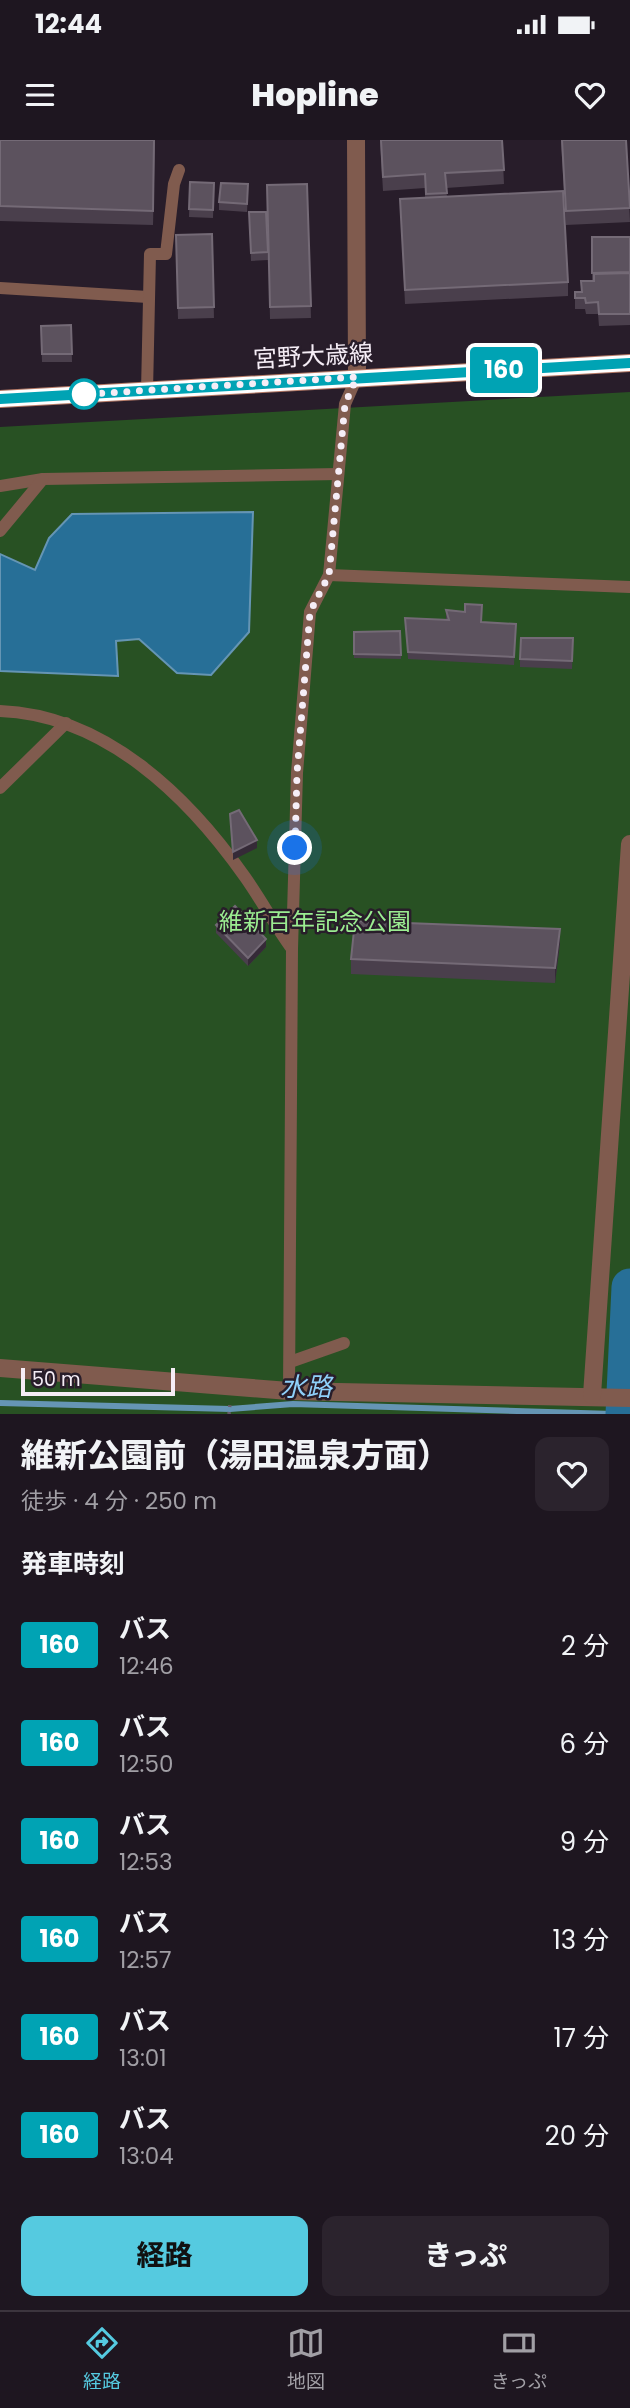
<!DOCTYPE html>
<html lang="ja">
<head>
<meta charset="utf-8">
<style>
  body { margin:0; font-family:Poppins,"Noto Sans JP",sans-serif; background:#2b232d; color:#f1f3f6; height:100vh; display:flex; flex-direction:column; font-size:26px; white-space:nowrap }
  * { box-sizing:border-box; margin:0 }
  p { font-size:23px; color:#a19fa5 }
  .icon { flex:none; width:38px; height:38px; fill:none; stroke:currentColor; stroke-width:2; stroke-linecap:round; stroke-linejoin:round }
  .map { position:relative; height:1274px; overflow:hidden }
  .side { display:flex; flex-direction:column; background:#1e1620; flex:1 }
  .side>* { flex:none }
  .badge { padding:0 14px; border-radius:5px; font-size:24px; line-height:46px }
  .scale { position:absolute; left:21px; bottom:18px; width:154px; box-sizing:border-box; padding-left:7px; border:4px solid #f5edf6; border-top:0; font-size:19px; line-height:24px; white-space:nowrap; color:#f5edf6; -webkit-text-stroke:5px #281d2a; paint-order:stroke }
  .you { position:absolute; width:35px; height:35px; margin:-18px; border:5px solid #fff; border-radius:50%; background:#1a73e8; box-shadow:0 0 0 10px #1a73e833 }
  .map>.badge { position:absolute; translate:-50% -50%; box-shadow:0 0 0 4px #fff }
  h2 { padding:0 21px; font-size:26px; line-height:63px }
  .round { display:grid; place-items:center; flex:none; width:74px; height:74px; border-radius:14px; background:#2b232d }
  .head { display:flex; align-items:center; justify-content:space-between; height:119px; padding:0 21px }
  h1 { font-size:33px; font-weight:800; line-height:52px }
  .primary-button { display:flex; gap:14px; margin-top:auto; padding:14px 21px }
  .primary-button a { flex:1; height:80px; border-radius:14px; background:#55cae0; color:#111; font-size:28px; font-weight:800; line-height:80px; text-align:center }
  .primary-button a+a { background:#2b232d; color:#f1f3f6 }
  ul { padding:0; list-style:none }
  li { display:flex; align-items:center; gap:21px; height:98px; padding:0 21px }
  li div { flex:1 }
  li b { display:block; font-size:26px }
  li em { font-style:normal }
  li .badge { min-width:77px; font-weight:700; text-align:center }
  .status { display:flex; justify-content:space-between; align-items:center; height:49px; padding:0 35px; background:#1e1620; direction:ltr }
  .status svg { height:19px; fill:currentColor }
  header { display:flex; justify-content:space-between; align-items:center; height:91px; padding:0 21px; background:#1e1620; font-size:32px; font-weight:800 }
  .tab-bar { display:flex; justify-content:space-around; align-items:center; height:98px; border-top:2px solid #3c353e; background:#1e1620; font-size:19px; color:#a19fa5 }
  .tab-bar a { display:grid; justify-items:center; gap:4px }
  .tab-bar .selected { color:#55cae0 }
  .map>svg:first-child { display:block }
  .green { fill:#285123 }
  .water { fill:#276f97; stroke:#6595b4; stroke-width:2 }
  .lines { fill:none; stroke-linecap:round; stroke-linejoin:round }
  .stream { stroke:#6595b4; stroke-width:6 }
  .river { stroke:#276f97; stroke-width:37 }
  .path { stroke:#675d68; stroke-width:3.5; stroke-dasharray:2 5; stroke-linecap:butt }
  .service { stroke:#805b4e; stroke-width:12 }
  .minor { stroke:#805b4e; stroke-width:18 }
  .tertiary { stroke:#805b4e; stroke-width:18 }
  .secondary { stroke:#b67b67; stroke-width:18 }
  .wall { fill:#4a3f4c }
  .shaded-wall { fill:#352a37 }
  .building { fill:#5c525e; stroke:#746a76; stroke-width:2 }
  .line-casing { stroke:#fff; stroke-width:16 }
  .line { stroke:#00a3b4; stroke-width:10 }
  .walk { stroke:#f5edf6; stroke-width:7; stroke-dasharray:0 12.6 }
  .stop-dot { fill:#fff; stroke:#00a3b4; stroke-width:3.5 }
  .labels { text-anchor:middle; dominant-baseline:central; stroke-width:5; stroke-linejoin:round; paint-order:stroke }
  .street-label { font-size:24px; fill:#f5edf6; stroke:#281d2a }
  .park-label { font-size:24px; fill:#9bed91; stroke:#281d2a }
  .water-label { font-size:26px; font-style:italic; fill:#8fd0fa; stroke:#281d2a }
</style>
</head>
<body>
<div class="status"><b>12:44</b><svg viewBox="0 0 49 12"><path d="M0 12V9h3v3zM5 12V6h3v6zM10 12V3h3v9zM15 12V0h3v12zM26 1h20v11H26zM47 4h2v5h-2z"/></svg></div>
<header><svg class="icon" aria-label="menu" viewBox="0 0 24 24"><path d="M4 6h16M4 12h16M4 18h16"/></svg>Hopline<svg class="icon" aria-label="heart" viewBox="0 0 24 24"><path d="M12 20l-8-8c-3-5 5-10 8-4 3-6 11-1 8 4z"/></svg></header>
<div class="map">
<svg width="630" height="1274" viewBox="0 0 630 1274">
  <rect width="100%" height="100%" fill="#281d2a"/>
  <polygon class="green" points="630,252 630,1274 0,1274 0,287"/>
  <polygon class="water" points="253,372 249,492 211,535 177,533 139,499 116,501 118,536 0,531 0,414 35,430 49,398 72,374"/>
  <g class="lines">
    <polyline class="stream" points="0,1263 230,1269 293,1264 613,1274"/>
    <polyline class="river" points="624,1274 630,1147"/>
    <polyline class="path" points="229,1274 230,1263"/>
    <g class="service">
      <polyline points="0,148 148,157"/>
      <polyline points="147,251 150,114 166,114 174,44 179,30"/>
      <polyline points="0,346 43,339 338,334"/>
      <polyline points="0,391 43,339"/>
      <polyline points="329,435 630,447"/>
      <path d="M0,571C105,575 188,656 245,737C262,761 275,786 292,809"/>
      <polyline points="0,648 66,583"/>
      <polyline points="290,1222 344,1203"/>
      <polyline points="289,1251 292,809 297,633 310,472 329,435 345,264 357,237"/>
    </g>
    <g class="minor">
      <polyline points="0,1228 289,1251 630,1258"/>
      <polyline points="592,1255 630,704"/>
    </g>
    <polyline class="tertiary" points="356,0 357,237"/>
    <polyline class="secondary" points="0,259 630,223"/>
  </g>
  <g class="wall">
    <polygon points="0,0 155,0 153,85 0,81"/>
    <polygon points="380,0 502,0 504,44 446,48 447,57 568,142 568,156 405,164 400,59 425,58 425,48 383,51"/>
    <polygon points="561,0 626,0 630,82 566,85"/>
    <polygon points="190,42 214,43 213,78 189,77"/>
    <polygon points="307,44 311,178 270,179 267,45"/>
    <polygon points="248,52 247,72 219,70 219,62"/>
    <polygon points="249,72 266,72 268,120 251,121"/>
    <polygon points="212,94 214,178 178,179 176,95"/>
    <polygon points="592,97 630,97 630,185 599,186 598,174 586,174 585,169 575,169 575,152 582,152 592,141"/>
    <polygon points="71,185 72,222 42,222 41,186"/>
    <polygon points="446,470 482,473 482,482 516,484 514,525 408,519 405,478 446,480"/>
    <polygon points="354,492 401,515 401,519 354,518"/>
    <polygon points="573,498 572,529 520,527 520,519"/>
    <polygon points="216,785 266,807 248,826 216,793"/>
    <polygon points="560,803 555,843 351,834 351,819"/>
  </g>
  <g class="shaded-wall">
    <polygon points="257,700 257,708 233,720 233,712"/>
    <polygon points="560,789 560,803 555,843 555,828"/>
    <polygon points="266,799 266,807 248,826 248,818"/>
  </g>
  <g class="building">
    <polygon points="0,0 154,0 153,71 0,66"/>
    <polygon points="381,0 502,0 504,30 445,33 447,53 426,54 425,34 383,37"/>
    <polygon points="562,0 626,0 630,68 566,71"/>
    <polygon points="190,42 214,43 213,70 189,69"/>
    <polygon points="221,43 248,44 247,64 219,62"/>
    <polygon points="307,44 311,166 270,167 267,45"/>
    <polygon points="563,51 568,142 405,150 400,59"/>
    <polygon points="249,72 266,72 268,112 251,113"/>
    <polygon points="212,94 214,167 178,168 176,95"/>
    <polygon points="592,97 630,97 630,132 592,133"/>
    <polygon points="630,133 630,174 599,174 598,162 586,163 585,158 575,158 575,152 582,152 581,141 594,141 594,134"/>
    <polygon points="71,185 72,214 42,214 41,186"/>
    <polygon points="465,464 482,465 481,482 516,484 514,517 408,512 405,478 449,480 446,470 465,472"/>
    <polygon points="400,491 401,515 354,514 354,492"/>
    <polygon points="521,498 573,498 572,521 520,519"/>
    <polygon points="239,670 257,700 233,712 230,674"/>
    <polygon points="235,766 266,799 248,818 216,785"/>
    <polygon points="355,781 560,789 555,828 351,819"/>
  </g>
  <g class="lines">
    <defs>
      <polyline id="line" points="0,259 630,223"/>
    </defs>
    <use href="#line" class="line-casing"/>
    <use href="#line" class="line"/>
    <polyline class="walk" points="84,254 74,255 357,237 345,264 329,435 310,472 297,633 295,708"/>
  </g>
  <circle class="stop-dot" cx="84" cy="254" r="14"/>
  <g class="labels">
    <g class="street-label">
      <text transform="translate(313 216) rotate(-3)">宮野大歳線</text>
    </g>
    <g class="park-label">
      <text x="315" y="781">維新百年記念公園</text>
    </g>
    <g class="water-label">
      <text x="306" y="1247">水路</text>
    </g>
  </g>
</svg>
<div class="scale">50 m</div>
<div class="you" style="left:295px;top:708px"></div>
<b class="badge" style="left:504px;top:230px;background:#00a3b4;color:#fff">160</b>
</div>
<section class="side">
<div class="head"><div><h1>維新公園前（湯田温泉方面）</h1><p>徒歩 · 4 分 · 250 m</p></div><a class="round"><svg class="icon" aria-label="heart" viewBox="0 0 24 24"><path d="M12 20l-8-8c-3-5 5-10 8-4 3-6 11-1 8 4z"/></svg></a></div>
<h2>発車時刻</h2>
<ul>
<li><span class="badge" style="background:#00a3b4;color:#fff">160</span><div><b>バス</b><p>12:46</p></div><em>2 分</em></li>
<li><span class="badge" style="background:#00a3b4;color:#fff">160</span><div><b>バス</b><p>12:50</p></div><em>6 分</em></li>
<li><span class="badge" style="background:#00a3b4;color:#fff">160</span><div><b>バス</b><p>12:53</p></div><em>9 分</em></li>
<li><span class="badge" style="background:#00a3b4;color:#fff">160</span><div><b>バス</b><p>12:57</p></div><em>13 分</em></li>
<li><span class="badge" style="background:#00a3b4;color:#fff">160</span><div><b>バス</b><p>13:01</p></div><em>17 分</em></li>
<li><span class="badge" style="background:#00a3b4;color:#fff">160</span><div><b>バス</b><p>13:04</p></div><em>20 分</em></li>
</ul>
<div class="primary-button"><a>経路</a><a>きっぷ</a></div>
</section>
<nav class="tab-bar">
<a class="selected"><svg class="icon" aria-label="directions" viewBox="0 0 24 24"><path d="M12 3l9 9-9 9-9-9zM9 14v-3h6M13 9l2 2-2 2"/></svg>経路</a>
<a><svg class="icon" aria-label="map" viewBox="0 0 24 24"><path d="M3 6l6-2 6 2 6-2v14l-6 2-6-2-6 2zM9 4v14M15 6v14"/></svg>地図</a>
<a><svg class="icon" aria-label="tickets" viewBox="0 0 24 24"><path d="M3 7h18v10H3zM15 7v10"/></svg>きっぷ</a>
</nav>
</body>
</html>
